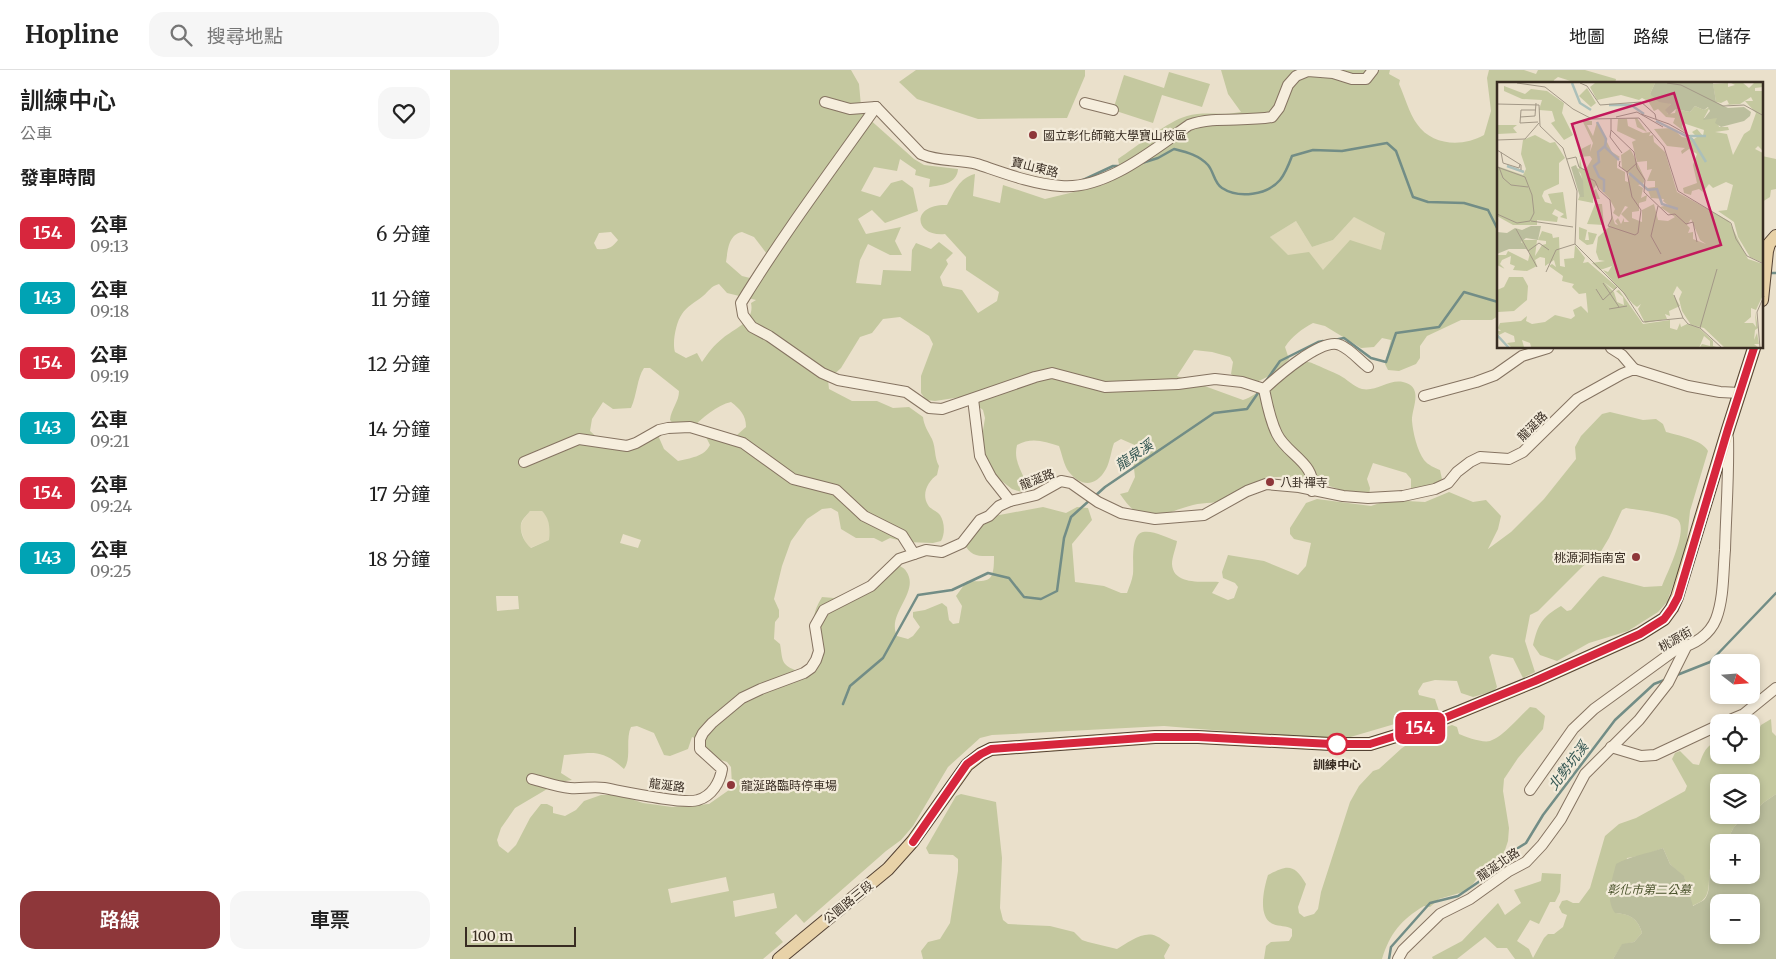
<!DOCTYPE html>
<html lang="zh-TW">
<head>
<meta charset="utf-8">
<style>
  body { margin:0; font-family:Merriweather,"Noto Sans TC",serif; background:#f6f6f6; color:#222; height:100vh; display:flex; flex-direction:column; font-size:19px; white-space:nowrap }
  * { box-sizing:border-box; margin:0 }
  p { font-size:16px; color:#767676 }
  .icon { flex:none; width:28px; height:28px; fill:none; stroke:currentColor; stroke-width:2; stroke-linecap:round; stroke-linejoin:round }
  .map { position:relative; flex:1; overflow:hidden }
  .side { display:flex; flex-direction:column; background:#fff; width:450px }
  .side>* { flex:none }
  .badge { padding:0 10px; border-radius:8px; font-size:18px; line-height:32px }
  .needle { width:32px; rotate:107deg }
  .controls { position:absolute; left:1260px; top:584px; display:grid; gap:10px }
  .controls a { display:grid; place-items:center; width:50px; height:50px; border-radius:10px; background:#fff; box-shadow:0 2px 8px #0003; font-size:25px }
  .scale { position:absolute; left:15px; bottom:12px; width:111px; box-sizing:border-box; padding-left:5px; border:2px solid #382c22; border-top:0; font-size:14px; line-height:18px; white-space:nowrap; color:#382c22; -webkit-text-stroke:4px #f3ebda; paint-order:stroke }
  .map>.badge { position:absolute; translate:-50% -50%; box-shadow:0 0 0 2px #fff }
  h2 { padding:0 20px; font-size:19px; line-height:45px }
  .round { display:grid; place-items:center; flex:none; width:52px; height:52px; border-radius:15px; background:#f6f6f6 }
  .overview { display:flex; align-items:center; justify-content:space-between; height:85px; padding:0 20px }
  h1 { font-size:24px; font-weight:600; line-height:38px }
  .button { display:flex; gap:10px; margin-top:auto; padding:10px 20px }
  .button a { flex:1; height:58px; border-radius:15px; background:#8e373a; color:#fff; font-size:20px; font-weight:600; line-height:58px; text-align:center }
  .button a+a { background:#f6f6f6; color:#222 }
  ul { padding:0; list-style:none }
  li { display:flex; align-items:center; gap:15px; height:65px; padding:0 20px }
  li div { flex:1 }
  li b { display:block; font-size:19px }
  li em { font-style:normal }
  li .badge { min-width:55px; font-weight:700; text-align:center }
  header { display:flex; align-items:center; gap:30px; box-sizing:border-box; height:70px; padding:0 25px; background:#fff; border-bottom:1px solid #e0e0e0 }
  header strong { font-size:24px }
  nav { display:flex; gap:28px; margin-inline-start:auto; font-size:18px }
  .search { width:350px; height:45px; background:#f6f6f6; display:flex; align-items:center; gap:12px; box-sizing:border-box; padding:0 18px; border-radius:15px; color:#767676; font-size:19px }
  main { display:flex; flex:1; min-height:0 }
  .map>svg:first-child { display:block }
  .farmland { fill:#dfd8b9 }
  .green { fill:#c4c89f; fill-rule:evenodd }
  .cemetery { fill:#bbbe9d; fill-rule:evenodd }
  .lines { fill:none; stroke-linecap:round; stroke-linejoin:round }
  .stream { stroke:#728d86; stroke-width:2.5 }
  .minor-casing { stroke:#857361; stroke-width:12 }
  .major-casing { stroke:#544234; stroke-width:14 }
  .minor { stroke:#f6eedd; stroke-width:10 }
  .major { stroke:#e8d2a8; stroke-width:12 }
  .line-casing { stroke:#fff; stroke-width:11 }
  .line { stroke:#d7263d; stroke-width:8 }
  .poi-dot { fill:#8e373a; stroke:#f3ebda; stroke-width:2 }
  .stop-dot { fill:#fff; stroke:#d7263d; stroke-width:2.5 }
  .labels { text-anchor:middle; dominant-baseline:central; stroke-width:4.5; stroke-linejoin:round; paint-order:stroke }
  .poi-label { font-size:12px; fill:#382c22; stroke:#f3ebda; text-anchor:start }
  .street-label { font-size:12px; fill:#382c22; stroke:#f3ebda }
  .stop-label { font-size:12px; font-weight:bold; fill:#382c22; stroke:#f3ebda }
  .park-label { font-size:12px; font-style:italic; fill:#49522b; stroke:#f3ebda }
  .water-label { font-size:14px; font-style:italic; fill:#335652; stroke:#f3ebda }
  .inset-river { fill:none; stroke:#abbfb9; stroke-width:2.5 }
  .inset-road { fill:none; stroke:#a39887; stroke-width:1 }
  .view { fill:#c2185b; fill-opacity:0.15; stroke:#c2185b; stroke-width:2.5 }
  .inset-edge { fill:none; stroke:#382c22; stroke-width:2.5 }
</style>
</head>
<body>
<header>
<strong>Hopline</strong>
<div class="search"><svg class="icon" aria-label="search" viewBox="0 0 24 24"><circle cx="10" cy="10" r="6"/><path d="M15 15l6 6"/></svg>搜尋地點</div>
<nav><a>地圖</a><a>路線</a><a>已儲存</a></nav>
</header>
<main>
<section class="side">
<div class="overview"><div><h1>訓練中心</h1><p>公車</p></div><a class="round"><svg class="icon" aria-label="heart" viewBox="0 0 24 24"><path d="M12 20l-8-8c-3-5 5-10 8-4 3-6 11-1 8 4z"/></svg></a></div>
<h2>發車時間</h2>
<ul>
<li><span class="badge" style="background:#d7263d;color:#fff">154</span><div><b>公車</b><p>09:13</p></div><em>6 分鐘</em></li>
<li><span class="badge" style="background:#00a3b4;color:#fff">143</span><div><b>公車</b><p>09:18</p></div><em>11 分鐘</em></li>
<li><span class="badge" style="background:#d7263d;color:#fff">154</span><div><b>公車</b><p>09:19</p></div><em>12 分鐘</em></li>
<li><span class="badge" style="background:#00a3b4;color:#fff">143</span><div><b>公車</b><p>09:21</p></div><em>14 分鐘</em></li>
<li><span class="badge" style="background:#d7263d;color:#fff">154</span><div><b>公車</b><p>09:24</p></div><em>17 分鐘</em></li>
<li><span class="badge" style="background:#00a3b4;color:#fff">143</span><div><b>公車</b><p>09:25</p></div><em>18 分鐘</em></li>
</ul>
<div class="button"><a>路線</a><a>車票</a></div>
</section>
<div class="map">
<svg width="1326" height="889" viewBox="0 0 1326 889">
  <rect width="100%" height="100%" fill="#eae0cb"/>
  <g class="farmland">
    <polygon points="904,147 935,162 931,181 873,200 838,186 820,167 846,151 862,177 883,170"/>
    <polygon points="80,441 92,441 97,446 100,458 99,470 80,478 76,475 70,457 73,450"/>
  </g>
  <g class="green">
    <path d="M0,0H401L409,14L411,36L417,47L464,89L474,95L508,99C507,114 491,115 479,117L480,109L465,105L466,100L450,89L447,101L424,97L411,121L430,127L441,113L452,110L463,118L468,141L435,153L422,140L408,149L416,164L451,157L445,171L452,185H440L418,174L410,190L406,213L431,215L433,200L461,201L462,180L466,173L481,179L489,172L503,183L496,190L498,194L490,207L493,216L512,220L528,243L547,231L549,222L516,200V187L495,164C464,167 460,134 497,135C504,122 509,108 525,104L523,126L550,133L553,115L595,129L653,115L670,100L668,89C686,77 718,51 737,46C753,41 772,46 791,42L778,24L771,0H940L939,4L950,10L949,14C955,27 959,43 967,54C982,76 1013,77 1034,65L1041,41L1037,8L1039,0H1074L1086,4L1088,0H1135L1166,9L1165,14H1130L1108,7L1104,10L1103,14H1048V246L1042,250H1011L977,266L970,276V288L966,294L949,301L938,300L935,294L941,270L932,268L924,277L911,278L875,256L863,253C852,259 842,266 835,277L839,289C832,298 810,314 798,313C792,313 786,307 781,304L783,292L780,287L762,282L744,280L727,306L793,330C810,325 844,291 858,292C861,292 866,295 869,296C875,299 883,302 889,305C897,309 904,317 912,319C926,322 939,309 953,312C975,317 961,339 962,351C963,363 967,380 974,390C978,395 985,398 990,400L992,409C982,419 974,419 961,418V409L956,403L923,393L917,409L920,418L919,426L911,427C882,417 848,402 817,408C803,411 793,421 780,428C768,434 755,432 743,435C708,444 695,461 670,424L678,422L685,407L683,390L689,384L687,376L671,369L664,373C661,381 660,392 656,399C646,417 631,417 619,402C614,396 612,384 609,376C594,371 581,367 567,375C562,395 578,406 578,424L562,419L549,409L540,406L531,373L535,348L533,340L519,329L511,327L485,331L476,330L471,323V306L483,274L479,266L450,247L433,249L422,263L410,267L391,298L378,310L379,319L402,331H427L443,338L459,337L473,347C474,356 478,361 482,369C486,378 484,387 489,396L487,405C478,411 471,424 478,435C480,439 487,441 490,445C495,453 495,464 491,471L483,473L456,472L440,468L432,472L424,468H406L391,459L388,442L381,438L372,439L357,449L341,471L332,496L324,529L329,540V547L325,552L324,569L330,574C333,590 330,595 348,601C358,597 366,585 368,573C369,566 364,557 364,550C364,541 368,534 372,527L384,528L406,519L447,494C449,496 455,498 456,501C471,522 436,543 447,566L458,569L463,566L470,557L463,547V542L475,540L492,533L497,537L499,550L503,554L509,553L512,536L506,526L517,511C541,512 544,511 544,486C530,486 521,488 514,473L519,462L544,446L593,437L616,443L627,437L638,438L642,450L622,474L625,512L654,516L671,523H677C679,517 682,511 683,504C684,493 680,465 693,462C703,460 718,468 727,471C726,478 722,487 722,494C723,516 754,511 769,512L762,523L778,530L784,528L788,517L785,513L773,508L772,502L778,485L814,491L848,505L856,496L861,473L844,469L840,464V458L856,433L867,429L921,436L939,430L975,432L999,422L1023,432L1036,430L1051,446L1048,459L1038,479L1061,462L1094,429L1126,389L1125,377L1131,366L1152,344L1160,342L1193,350L1206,349L1213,354L1216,362C1227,365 1253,370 1258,381L1240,441L1236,479L1217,532L1208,542L1178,561L1139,573L1107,591L1090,585L1083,575C1088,554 1092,547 1111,536L1117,541L1121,540L1149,508L1153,506L1194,517L1212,516C1216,505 1240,458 1227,449C1217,443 1188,440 1176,438L1172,440L1159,468L1150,483L1132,497L1088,541L1080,545L1075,571L1085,602L1073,608L1063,588L1042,584L1039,587L1047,617L1044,621L1023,627L1011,623L1007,611L985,610L973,613L968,621L969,625L985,629L989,641L897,668L884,670L714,656L542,665L530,668L498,697L463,756L451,770L436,781L354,853L346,844L325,863L333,872L313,889H0ZM904,147L935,163L931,180L900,170L873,200L859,182L838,185L820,167L846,151L862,177L883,170ZM161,162L168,170C162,178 157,180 147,179L144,173L149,163ZM292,162L304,167L317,184L313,201L306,199L300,208L292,206L276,192C278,180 278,165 292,162ZM269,214L277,223L306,230L301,233C305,252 285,258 273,268C264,275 258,283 252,292L247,283L236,288L225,282C222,273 226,252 232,244C236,237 247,231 253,226C259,221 261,216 269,214ZM194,298H200L229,321C229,332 221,339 220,350L224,355L242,358C252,348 267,335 281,332C290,339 296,345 296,357L287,365L257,359L255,365L260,375C254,387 240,388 228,391L214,379L207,363L166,374H154L140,361L142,349L153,332L163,339L181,338C187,325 187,308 194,298ZM80,441H92C100,449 100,459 99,470L81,478C74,473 68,459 72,451C74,447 78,444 80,441ZM173,464L191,470L188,478L170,473ZM46,526H68L69,539L47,541ZM187,656L204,663L214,685L220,686L238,679L242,667L250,670L259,686L277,692L281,697L282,715L279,720L259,734L222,737L193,733L169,725H151L134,731L126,740L115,746L103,743V737L97,734H91L80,748L66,775L58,783L49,776L47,770L51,758L65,738L109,712L122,710L111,703L114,685C143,683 151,678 174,699C182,688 175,670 181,657ZM276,807L279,821L221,833L218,819ZM324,823L327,838L285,847L283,831Z"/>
    <polygon points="466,0 635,0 635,6 617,48 528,49 467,29 449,12"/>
    <polygon points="719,2 760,14 752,37 712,25 703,53 663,40 674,5 714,18"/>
    <polygon points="1312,86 1326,89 1326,119 1321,120 1320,127 1312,132"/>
    <path d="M1080,637L1086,638L1095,646L1093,659L1068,688L1054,709L1053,721L1059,758L1058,771L1054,783L1038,794L1023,814L1013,822L989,829L980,837L974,836C951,850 940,863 932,889H814L816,876L821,872L839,871L842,866V859C836,855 830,857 823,854C807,847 814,818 818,805C837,795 844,793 856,814L848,837L849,843L854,847L864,844L868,839L871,822L900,732L909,716L923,701L929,699L952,678L972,665L1002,655L1007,657L1009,664C1016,667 1032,673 1040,671C1053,667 1070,646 1080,637Z"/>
    <path d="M1321,649L1322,662L1326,666V724L1313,733L1304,743L1301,744V712H1269V745H1298C1286,749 1282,762 1276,772H1269V781C1252,798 1265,819 1253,830C1251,832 1246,834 1242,836L1234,807L1220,794L1213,778L1195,785L1177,788L1166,843C1179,844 1188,848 1192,863L1184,872L1172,875L1163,889H1065L1057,878H1047L1035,867L1007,889H983L982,887L1012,871L1048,833L1055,845L1071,833L1064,820L1091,811L1092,803L1111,804L1110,822L1105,832H1100L1089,854L1080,850L1067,871L1079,879L1083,888L1094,868L1098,864H1104L1113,857L1117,845L1112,843L1109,837L1112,831L1117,830L1123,833H1129L1140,818L1155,766L1169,754L1186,748L1235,721L1237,716L1222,689L1225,683L1230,681L1243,694L1249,695C1253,684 1256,674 1269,671V685H1301V671H1303L1311,655Z"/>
    <path d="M511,724L546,732L552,788L550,838L553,850L558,854L600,856L624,862L632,870L638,872L667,879C677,873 694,860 706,866C711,868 716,872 720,875L714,886L715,889H473L471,881L478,872L490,869L500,853L508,801V789L503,785L479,784L476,778L506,726Z"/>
  </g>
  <path class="cemetery" d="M1326,724V889H1163L1172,874L1184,872L1192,863C1188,848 1179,844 1165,843C1155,829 1162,810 1166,794C1180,786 1197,784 1213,778L1220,794L1234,806L1243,836C1246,834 1251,832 1254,830C1265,818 1252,799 1269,781V805H1301V772H1276L1284,757L1293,747L1304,743L1313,733ZM1269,832H1301V865H1269Z"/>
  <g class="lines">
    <g class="stream">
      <path d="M692,93L708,88L724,79C736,82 749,85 758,95C764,102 764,113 772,118C789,129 817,125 830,110C835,104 839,94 842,86L863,80L892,81L937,73L946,81L963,127L978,132L1014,133L1038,140L1048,160"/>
      <polyline points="633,110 663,96 669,96"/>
      <polyline points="1319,203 1326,203"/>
      <polyline points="884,270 894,268 921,288 936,292 946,263 989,257 1014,222 1048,232"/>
      <polyline points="816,311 830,291 868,272 873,271"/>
      <polyline points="645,426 655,417 764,343 797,339 810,320"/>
      <polyline points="1227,605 1260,592 1326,523"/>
      <polyline points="393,634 400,616 433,588 468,525 502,520 538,503 559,508 574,527 591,529 607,521 614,468 621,447 641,429"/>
      <polyline points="939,889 941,877 980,833 1008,826 1030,811 1055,786 1076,773 1093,745 1165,650 1204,614 1217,609"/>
    </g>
    <defs>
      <g id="minor">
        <polyline points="375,32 400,39 426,37"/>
        <polyline points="635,33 663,40"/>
        <path d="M426,37C380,102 332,166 291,233L293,245L302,257L319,266L372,303L388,310L456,322L479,338L492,339L585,307L602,303L655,317L728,314L765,309L792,312L814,319"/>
        <path d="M426,37L471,84C488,92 508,89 527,94C554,103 582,114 611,116C656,120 704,79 739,55C764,46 795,52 822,47L829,38L838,15L846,6L858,1L883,3L902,9H916L923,0"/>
        <polyline points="1161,278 1172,285 1184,299"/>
        <polyline points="974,326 1026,312 1045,305 1072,286 1098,278"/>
        <polyline points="523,329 530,386 541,407 560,431"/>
        <polyline points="74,392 129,369 177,376 186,373 209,360 218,358 240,357 293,373 343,409 386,420 414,446 452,465 464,484"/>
        <path d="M862,421C867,393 837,385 827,364C820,350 817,334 814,319C827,307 872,267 890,275C900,279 909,290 918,297"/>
        <polyline points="1275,652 1294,644 1326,618"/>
        <polyline points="1161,677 1191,686 1205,685 1269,655"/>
        <path d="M82,709C94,712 107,717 120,718C131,719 143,716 154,718C171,721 235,735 248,730C262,726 270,712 272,699L250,679V669L253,663L262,653L292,628L311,619L354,603L361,598L366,590L369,581L365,556L374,540L421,516L449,489L476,480L492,482L512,473L530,450L539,446L549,436L560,431L586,425L611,411L621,413L648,432L671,443L705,449L754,445L797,421L816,414L849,417L893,426L918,428L953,426L985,419L998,413L1007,402L1020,392L1030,387L1059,389L1073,382L1127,329L1172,304L1184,299L1238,316L1270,322L1290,323"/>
        <path d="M1080,720L1123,659L1144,639L1228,578C1245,575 1260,564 1266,549C1274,528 1273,502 1275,480C1276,442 1279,405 1278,368"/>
        <polyline points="948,889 953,880 990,844 1020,829 1059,801 1076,792 1092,775 1111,749 1135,704 1189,650 1218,613 1236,577"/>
      </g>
      <g id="major">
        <polyline points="1312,230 1317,181 1319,174 1326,166"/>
        <polyline points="329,889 438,799 463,771 517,695 531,684 541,679 705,667 748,667 881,674 920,674 965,660 1085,611 1190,564 1214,549 1222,538 1227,527 1278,359 1304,278"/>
      </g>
    </defs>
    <use href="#minor" class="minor-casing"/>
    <use href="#major" class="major-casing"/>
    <use href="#minor" class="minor"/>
    <use href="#major" class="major"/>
  </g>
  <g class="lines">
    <defs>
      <polyline id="line" points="463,772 517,694 531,684 541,679 705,667 748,667 881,674 920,674 965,660 1085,611 1190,564 1214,549 1222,538 1228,527 1278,359 1304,278"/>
    </defs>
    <use href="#line" class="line-casing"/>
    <use href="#line" class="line"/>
  </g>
  <g class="poi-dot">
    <circle cx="583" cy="65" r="5"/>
    <circle cx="820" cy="412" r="5"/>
    <circle cx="1186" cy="487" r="5"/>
    <circle cx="281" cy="715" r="5"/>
  </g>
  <circle class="stop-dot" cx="887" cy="674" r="10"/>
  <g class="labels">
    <g class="poi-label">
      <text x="593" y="65">國立彰化師範大學寶山校區</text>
      <text x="830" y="412">八卦禪寺</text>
      <text x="1176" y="487" text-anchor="end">桃源洞指南宮</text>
      <text x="291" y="715">龍涎路臨時停車場</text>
    </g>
    <g class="street-label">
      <text transform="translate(585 97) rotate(14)">寶山東路</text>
      <text transform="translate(1082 356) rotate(-45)">龍涎路</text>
      <text transform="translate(587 409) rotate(-21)">龍涎路</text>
      <text transform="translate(1225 569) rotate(-30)">桃源街</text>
      <text transform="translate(217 715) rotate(7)">龍涎路</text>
      <text transform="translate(1048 794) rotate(-34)">龍涎北路</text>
      <text transform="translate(398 832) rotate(-39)">公園路三段</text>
    </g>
    <g class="stop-label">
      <text x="887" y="694">訓練中心</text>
    </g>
    <g class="park-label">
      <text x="1199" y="819">彰化市第二公墓</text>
    </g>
    <g class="water-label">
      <text transform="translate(684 385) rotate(-34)">龍泉溪</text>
      <text transform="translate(1118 696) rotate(-53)">北勢坑溪</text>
    </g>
  </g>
  <g transform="translate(1047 12)">
    <rect width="266" height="266" fill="#eae0cb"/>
    <path d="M98,1H158L153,12L174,22L169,28L171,32L178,31L179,27L193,30L198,24L207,28L213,25L207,36H220L222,45H231L232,48L218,50L230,52L236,73L247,52L253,48L259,31L248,19H256L254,15L243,22L229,23L232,22L230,18L224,21L219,20L216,2L231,1V5L238,3L234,1H246L252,6L257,1H266V5L258,6V9H266V69L261,64L258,67L266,71V181L253,175L241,155L237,140L221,129L230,128L236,103L229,100L216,106L212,102L206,110L202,107L195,109L194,113L187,111L186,106L200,101L196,83L200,72L192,67L185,72L184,69L188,66L170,64L157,47L175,46L185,55L197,57L200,55L195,50L200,47L206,54L207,48L186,41L185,45L189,51L176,41L178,36L169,35L161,27L157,29L151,19L145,16L142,18L124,13L100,18L93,5ZM7,4L28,12L34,7L50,9L67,21L65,31L76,53L67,58L54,41L58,39L55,29L42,28L45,18L25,17L7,9ZM90,6L99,21L94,25L82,14ZM140,36L150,50L140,45L138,37H130L131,44L146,51L154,50L152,54L156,53L157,60L168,70L180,110L232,139L251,177L266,182V213L259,228L254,226V235L247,241H256L259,245L258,230L261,246L258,248L257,258L260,251L262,262H257L262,266H228L207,246L194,243L185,229L182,217L185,210L180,204L176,212L183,224L172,229L173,234L168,232L170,237L148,241L141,227L144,222L140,225L136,222L106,188L111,190L115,184L103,188L95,181L108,179L102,178L99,170L101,155L112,145L115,133L118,142L121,143L118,139L121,136L124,142L127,136V140H132L124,132L131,125L128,124L122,135L116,131L118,127L112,116L99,103L95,110L99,107L103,117H98L96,112V121L81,118L86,105L84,92L78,85L82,87L83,76L85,87H89L95,77L93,74L83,75L82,60L84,67L94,62L93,70L96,61L85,38L95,39V43H90L96,54L100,40L115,70L123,75L120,77V86L128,90V99L131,100L132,92L125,86L124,73L133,67L135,70L148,97L146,102L141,103L146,106L144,116L150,113L149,119L142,121V129L135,130V136L145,140V128L157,122L161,138L171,139L178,135L163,125L171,123L166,119L167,117L154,116L150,106L158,105V99H150L155,87L150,88V79L140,80L135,60L139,58L120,49L121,37ZM194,137L203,158L209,162L196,157V150L191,151L193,146L190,143ZM0,43H20L16,46L20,51L1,52ZM38,53L53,61L58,60L68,76L62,81V102L47,109L45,114L48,120L55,122L51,112L66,110L70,137L63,135L67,132L58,127L55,132L61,135L60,140L40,138V143H16L0,134V84L26,93L29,87L24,72L26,58ZM98,122H105L107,143L90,142ZM82,145L90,148L88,158H92L91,150L100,152L96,162L90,163L82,157ZM45,149L55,152L56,156L62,155L63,184L68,185L67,177L77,176L78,163L88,176L86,181L91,180L120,205L117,208L107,200L117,210L120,220L127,223L126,215L119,209L122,208L146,242L173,238V246L180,248L183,241L184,245L190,242L201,245L216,259V264L223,266L203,265L205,262L213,264V259L207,254L202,266H41L34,265L33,261L25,258L27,265L15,266L10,261L18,260L17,254L8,250L2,253L0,249H4L1,246L3,241L24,239L30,234L29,239L35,242L48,240L58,233L74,237L78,234L76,228L84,224L91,231L89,211L82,212L75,205L77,202L65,199L66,194L52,184L55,182L59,185L57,178L48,184V176L43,175L38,178L40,184L30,189L16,188L18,184L13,182L14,174L5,178L3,182L8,187L0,183V173H9L11,169L31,179L33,171L25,163V158H40L38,174L45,163L49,162V159L41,158ZM12,195H26L31,204L30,218L17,229L1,230L0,208L7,205Z" fill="#c4c89f" fill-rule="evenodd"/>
    <path d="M158,1H216L219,20L231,26L247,25L254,30L253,34L247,39L224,45L218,41L220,36L206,38L213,29L211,25L207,28L198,24L193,30L179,27L172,33L168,28L174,22L162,20L153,12ZM79,83L86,99L87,115H83L74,85ZM34,144H44L41,158L29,156L24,160L30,167H12L0,172V150L10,151L18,146L25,148Z" fill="#bbbe9d"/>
    <path class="inset-river" d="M75,1L83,21L94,28M112,23H134L147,32M159,39L195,57L209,80M100,40L109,57L108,65L122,78M193,54H209M10,84L27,90M132,91L151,108L160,107L165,122L181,127M107,110V98L102,95L97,84L102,80L101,70L108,64M0,253L12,266"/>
    <path class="inset-road" d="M20,1L48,5L76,27L95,37L142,36L167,65L181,109L234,141L239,157L250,174L267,182M83,1L90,4L103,23L144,20L158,32L159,37M170,1L184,3L226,24L247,23L267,34M0,22L42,23L43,44L66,66L80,109L78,162L127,211L146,240L186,236L191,242L203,246L225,266M39,28H24L23,41L41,40M144,32L172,42L193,54M23,35L38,34L39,21M119,35L140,30L166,45M114,37V48L137,70L140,86L148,98L147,110L171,133L178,132L189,142L196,140L200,160M114,48L113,55L125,71M0,58L28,57L42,41M0,68L24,83V88M4,70L6,81L22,86L23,82M70,77L79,75L82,85L90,89L92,96L98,99L102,108L113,118L115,136L111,144M123,79L122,84L130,90L140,81M0,85L28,95L35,113L37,131L33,139L20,141L0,132M2,85L6,96L14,103L31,105M161,124L154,154L164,172M34,139L76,145M111,144L138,153L141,151L144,128L135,115L130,90M19,147L40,185M31,169L42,161L52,168M49,190L59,168L78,162M106,201L122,225M99,207L106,218L120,205M177,213L186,236M112,227L130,224M203,246L220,187M263,266L260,230L267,214"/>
    <path class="view" d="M177,11L224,163L122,195L75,42Z"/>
    <rect width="266" height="266" class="inset-edge"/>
  </g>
</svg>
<div class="controls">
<a><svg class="needle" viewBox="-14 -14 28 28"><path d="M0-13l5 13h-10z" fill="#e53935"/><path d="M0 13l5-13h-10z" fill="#767676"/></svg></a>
<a><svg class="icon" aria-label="locate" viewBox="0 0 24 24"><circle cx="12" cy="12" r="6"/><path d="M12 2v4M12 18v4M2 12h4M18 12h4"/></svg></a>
<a><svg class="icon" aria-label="layers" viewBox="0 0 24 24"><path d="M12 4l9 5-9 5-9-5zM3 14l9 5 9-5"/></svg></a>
<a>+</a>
<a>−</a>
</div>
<div class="scale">100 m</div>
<b class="badge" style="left:970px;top:658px;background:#d7263d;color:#fff">154</b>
</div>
</main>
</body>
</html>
